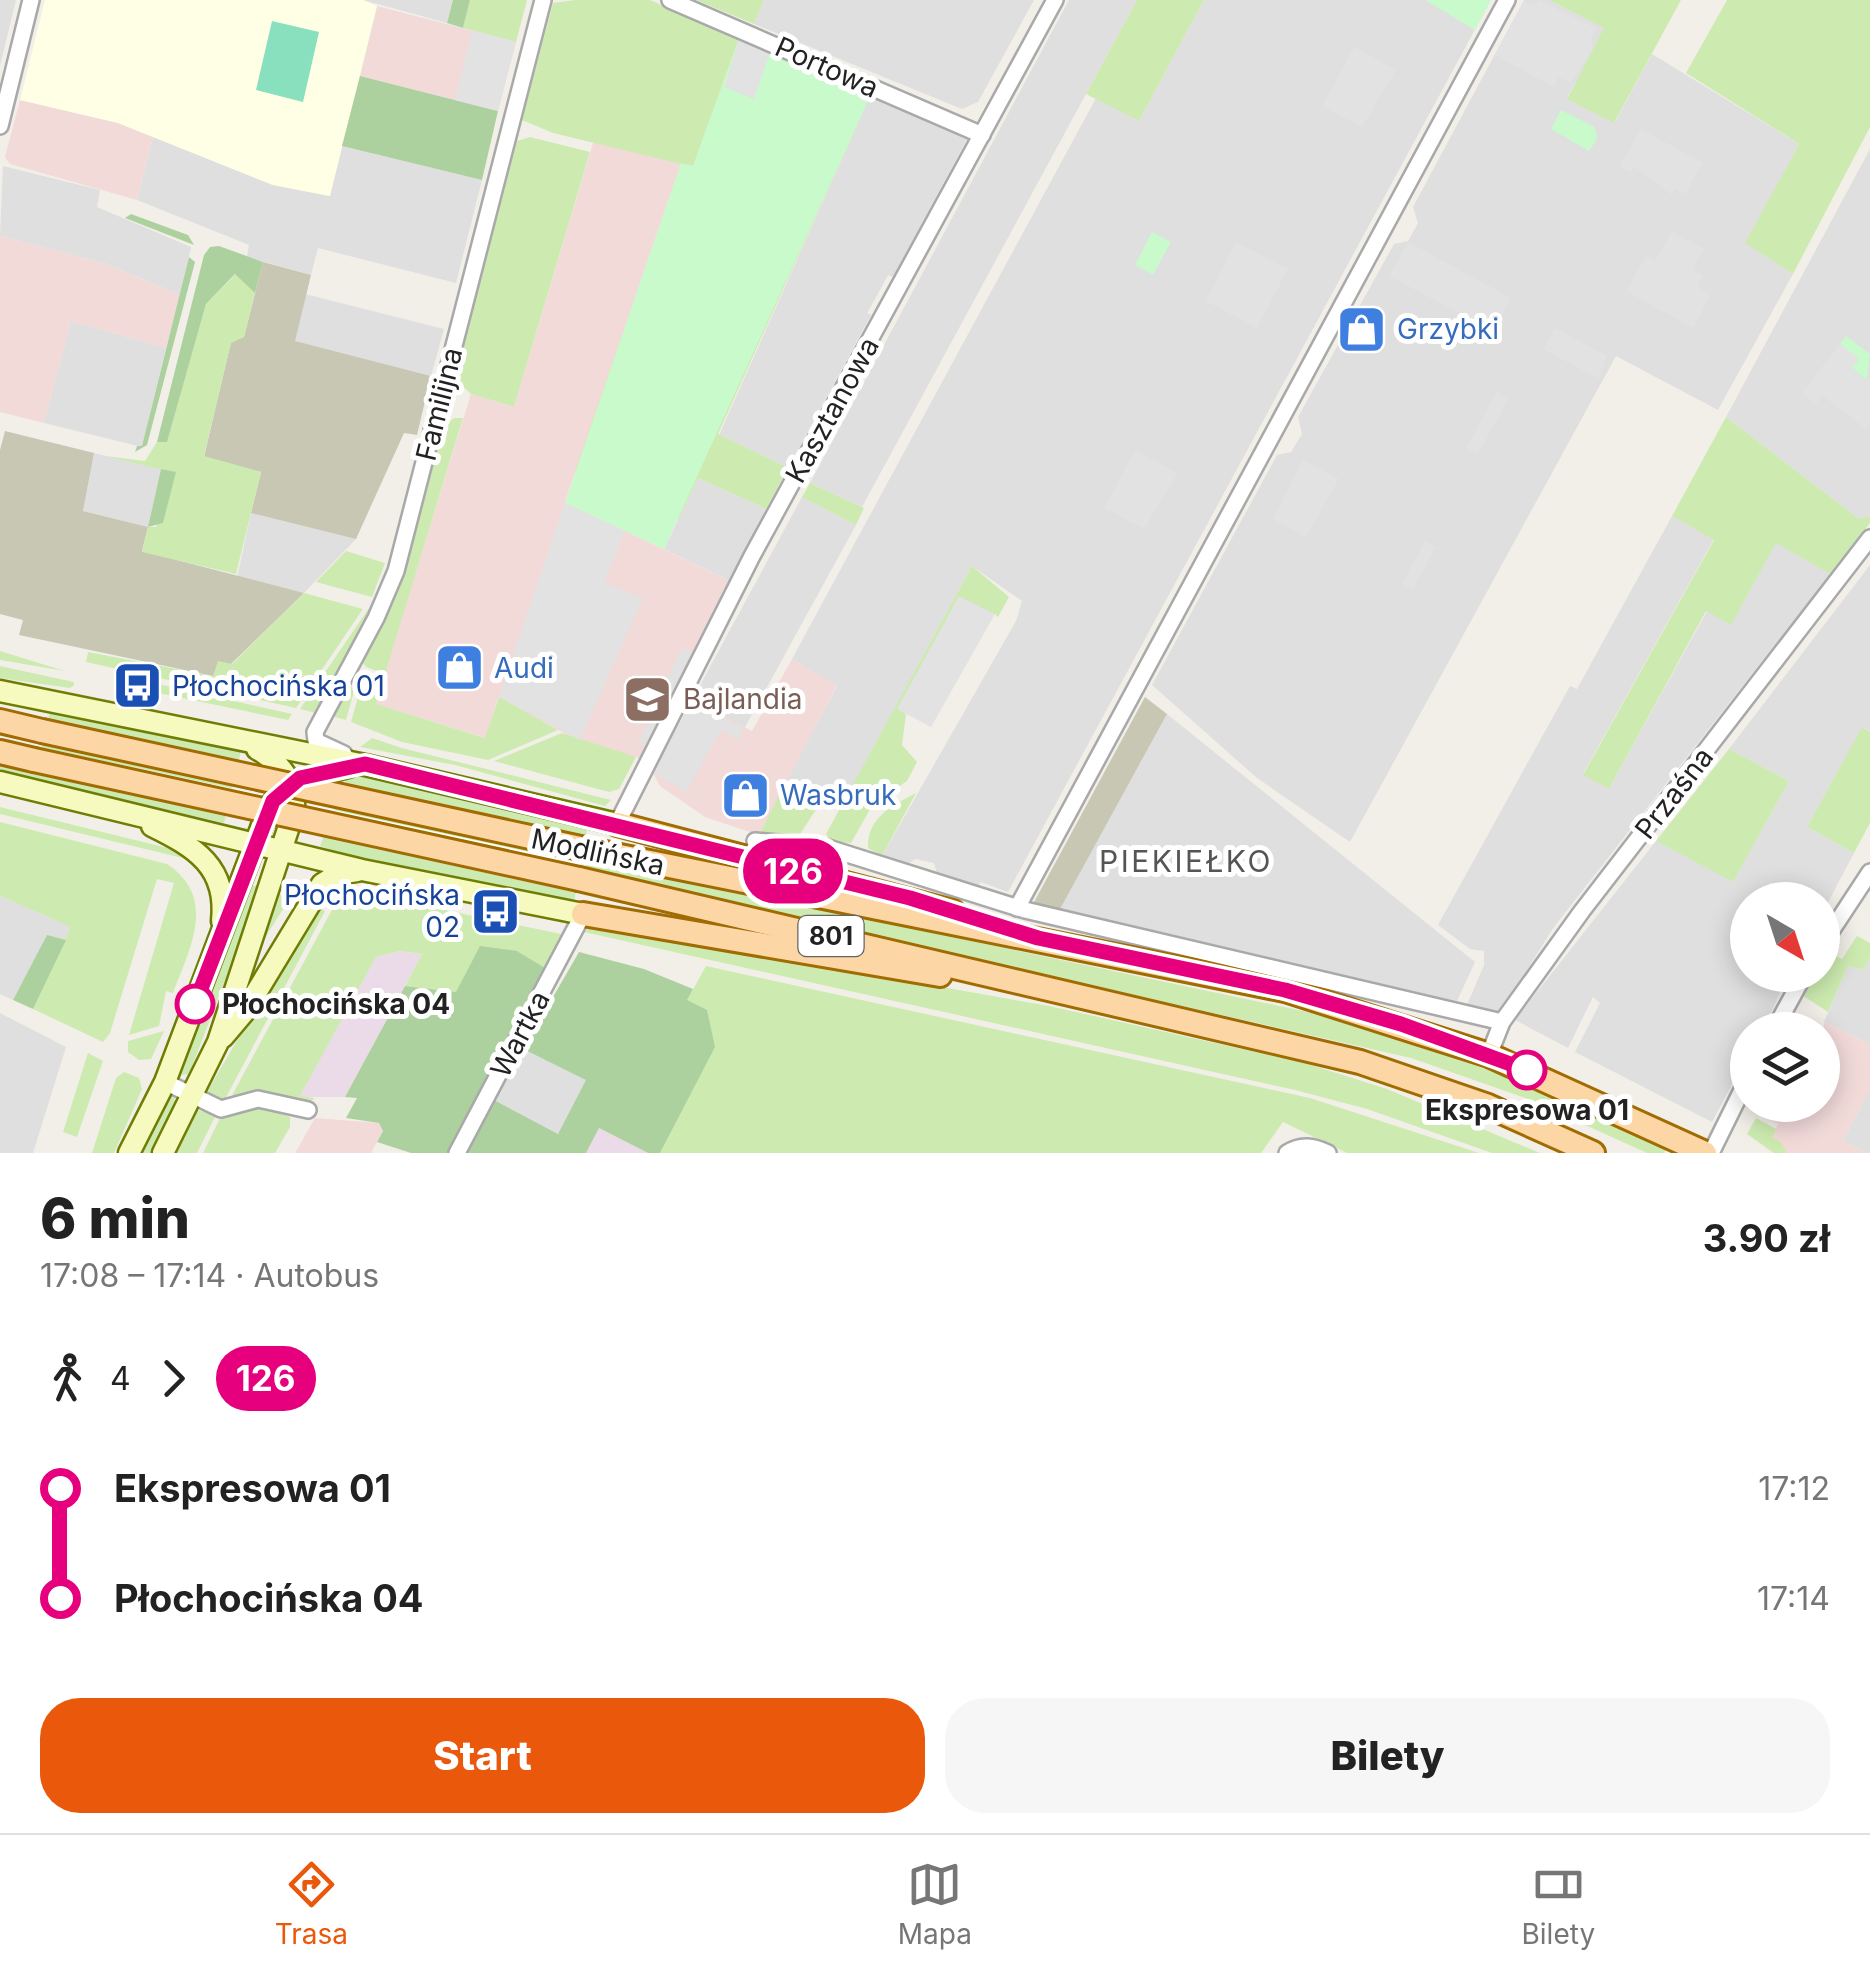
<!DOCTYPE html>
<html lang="pl">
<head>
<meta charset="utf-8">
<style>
  body { margin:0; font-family:Inter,sans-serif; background:#f6f6f6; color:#222; height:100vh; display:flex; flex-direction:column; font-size:38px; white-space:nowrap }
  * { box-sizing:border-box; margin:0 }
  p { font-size:32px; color:#767676 }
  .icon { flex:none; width:55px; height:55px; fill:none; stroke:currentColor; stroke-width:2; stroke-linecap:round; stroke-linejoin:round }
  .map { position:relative; height:1153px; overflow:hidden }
  .side { display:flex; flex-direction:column; background:#fff; flex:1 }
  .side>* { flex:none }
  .badge { padding:0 20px; border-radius:32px; font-size:35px; line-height:65px }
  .needle { width:65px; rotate:141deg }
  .buttons { position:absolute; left:1730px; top:882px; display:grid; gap:20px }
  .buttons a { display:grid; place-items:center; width:110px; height:110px; border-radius:50%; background:#fff; box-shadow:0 5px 25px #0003; font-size:50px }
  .map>.badge { position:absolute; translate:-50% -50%; box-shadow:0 0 0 5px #fff }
  .legs { display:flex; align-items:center; gap:15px; height:110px; padding:0 40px; font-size:32px }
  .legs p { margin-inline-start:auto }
  .overview { display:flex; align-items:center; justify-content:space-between; height:170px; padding:0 40px }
  h1 { font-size:55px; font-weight:800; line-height:75px }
  .primary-button { display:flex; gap:20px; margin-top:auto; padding:20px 40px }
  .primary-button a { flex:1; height:115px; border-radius:40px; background:#ea580c; color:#fff; font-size:40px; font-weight:800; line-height:115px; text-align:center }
  .primary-button a+a { background:#f6f6f6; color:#222 }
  ul { padding:0 40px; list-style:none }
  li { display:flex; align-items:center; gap:35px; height:110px; font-size:38px }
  li i { display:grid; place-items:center; width:15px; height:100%; margin:0 12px; background:currentColor }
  li i::after { content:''; width:25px; height:25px; margin:-12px; border:8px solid; border-radius:50%; background:#fff }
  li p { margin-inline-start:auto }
  li:first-child i { background:linear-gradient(#0000 50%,currentColor 0) }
  li:last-child i { background:linear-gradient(currentColor 50%,#0000 0) }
  .tab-bar { display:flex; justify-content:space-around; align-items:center; height:140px; border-top:2px solid #e0e0e0; background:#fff; font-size:28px; color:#767676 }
  .tab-bar a { display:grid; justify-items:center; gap:5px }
  .tab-bar .active { color:#ea580c }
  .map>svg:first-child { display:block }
  .residential { fill:#e0dfdf }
  .commercial { fill:#f2dad9 }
  .industrial { fill:#ebdbe8 }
  .education { fill:#ffffe5 }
  .construction { fill:#c7c7b4 }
  .grass { fill:#cdebb0 }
  .forest { fill:#add19e }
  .park { fill:#c8facc }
  .pitch { fill:#88e0be }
  .parking { fill:#e2e2e2 }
  .pier { fill:#fff }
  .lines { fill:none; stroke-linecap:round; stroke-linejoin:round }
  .minor-casing { stroke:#a9a9a9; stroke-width:20 }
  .secondary-casing { stroke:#707d05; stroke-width:25 }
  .primary-casing { stroke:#a06b00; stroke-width:28 }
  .minor { stroke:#fff; stroke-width:15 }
  .secondary { stroke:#f7fabf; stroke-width:20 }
  .primary { stroke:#fcd6a4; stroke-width:22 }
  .primary-bridge-casing { stroke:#a06b00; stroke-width:28; stroke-linecap:butt }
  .primary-bridge { stroke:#fcd6a4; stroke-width:22 }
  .line-1-casing { stroke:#fff; stroke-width:22 }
  .line-1 { stroke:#e6007e; stroke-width:15 }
  .stop-1-dot { fill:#fff; stroke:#e6007e; stroke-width:5 }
  .labels { text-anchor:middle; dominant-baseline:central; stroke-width:10; stroke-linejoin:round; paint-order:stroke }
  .shield { fill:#fff; stroke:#646464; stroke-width:2.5 }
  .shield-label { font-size:25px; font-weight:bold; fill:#222 }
  .street-label { font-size:28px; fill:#222; stroke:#fff }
  .shop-label { font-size:28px; fill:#366cbe; stroke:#fff; text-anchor:start }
  .transit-label { font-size:28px; fill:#164399; stroke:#fff; text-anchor:start }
  .education-label { font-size:28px; fill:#785e54; stroke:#fff; text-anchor:start }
  .stop-label { font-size:28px; font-weight:bold; fill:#222; stroke:#fff; text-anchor:start }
  .neighbourhood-label { font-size:30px; letter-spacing:2.5px; fill:#555; stroke:#fff }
</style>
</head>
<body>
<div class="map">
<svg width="1870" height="1153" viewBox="0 0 1870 1153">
  <rect width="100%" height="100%" fill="#f2efe9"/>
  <g class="residential">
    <polygon points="0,0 16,0 0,66"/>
    <polygon points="363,0 453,0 447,23"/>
    <polygon points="764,0 1034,0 978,102 962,109 754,24"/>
    <polygon points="1069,0 1137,0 862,507 810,483"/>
    <polygon points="1204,0 1491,0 1008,892 981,882 977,887 937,874 934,863 915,859 908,864 882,856 1016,621 1022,601 972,566 846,799 829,790 826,794 784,785 837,686 792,659 1096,98 1139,121"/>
    <polygon points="1524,0 1549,0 1605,28 1567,98 1615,122 1652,54 1799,144 1746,243 1793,274 1718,410 1616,356 1350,842 1257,778 1152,685 1277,455 1291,452 1302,434 1298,417 1394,244 1408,241 1418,223 1413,207"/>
    <polygon points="870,96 967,139 893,277 888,275 874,301 867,313 871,315 788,468 719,435"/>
    <polygon points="153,137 273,185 329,196 342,146 482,180 456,283 318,248 311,275 247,257 249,245 137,200"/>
    <polygon points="1870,149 1870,517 1858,518 1726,417"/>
    <polygon points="3,166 100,190 97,207 191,247 180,295 107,264 0,236"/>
    <polygon points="305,294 444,329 431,376 294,341"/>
    <polygon points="71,321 166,348 142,447 44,423"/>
    <polygon points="94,453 161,469 148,527 83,511"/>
    <polygon points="698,478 766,509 730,581 664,549"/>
    <polygon points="802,497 856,525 744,729 692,700"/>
    <polygon points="251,513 356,539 304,593 237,578"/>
    <polygon points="1672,516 1714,539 1583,774 1609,789 1707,611 1731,624 1776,542 1830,574 1554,927 1499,1014 1467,1005 1484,965 1484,951 1470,949 1438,925 1570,686 1577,689"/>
    <polygon points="1870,565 1870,732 1863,727 1807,827 1854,853 1823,912 1822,900 1748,900 1748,975 1788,975 1763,1030 1748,1030 1747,1056 1712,1122 1575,1052 1600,1003 1593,997 1568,1048 1515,1020 1656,841 1733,881 1789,781 1729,749"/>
    <polygon points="1167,714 1475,962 1457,1001 1081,919 1060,909"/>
    <polygon points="0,896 72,927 66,940 47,936 13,1000 0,994"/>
    <polygon points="1870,957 1870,1044 1824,1022 1848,966 1863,970"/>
    <polygon points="0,1013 66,1047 33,1153 0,1153"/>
    <polygon points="523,1049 587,1080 558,1134 494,1100"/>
    <polygon points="1870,1088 1870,1153 1867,1153 1843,1141"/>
  </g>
  <g class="commercial">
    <polygon points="377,6 516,42 498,111 360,76"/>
    <polygon points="20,100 118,123 153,137 137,200 10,164 5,157"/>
    <polygon points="594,140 681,163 565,502 730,581 640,758 583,743 498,698 486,738 375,704 471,394 514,407"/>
    <polygon points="0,236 107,264 180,295 166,348 71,321 44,423 0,412"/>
    <polygon points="792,659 837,685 759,835 705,817 660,786 653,773 692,700 752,731"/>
    <polygon points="1824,1022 1870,1044 1870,1088 1843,1141 1867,1153 1774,1153 1766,1148 1778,1124 1742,1105 1747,1095 1748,1105 1822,1105"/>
    <polygon points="315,1118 379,1123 383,1130 371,1153 295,1153"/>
  </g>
  <g class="industrial">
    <polygon points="400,951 422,954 345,1097 299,1097 376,957"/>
    <polygon points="599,1128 648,1153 586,1153"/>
  </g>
  <polygon class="education" points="45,0 363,0 377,6 330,196 273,185 118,123 20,100"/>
  <g class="construction">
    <polygon points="263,262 311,275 295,341 431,376 417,435 404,433 356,539 251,513 261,472 204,457 231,342 244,337"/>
    <polygon points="5,431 94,453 83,511 148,527 142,551 304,593 231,664 213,676 19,635 23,620 0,614 0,450"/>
    <polygon points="1145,697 1167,714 1059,911 1033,904"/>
  </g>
  <g class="grass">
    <polygon points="470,0 527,0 516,42 463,28"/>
    <polygon points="575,0 650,0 739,38 729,74 791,61 870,96 718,434 788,468 766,509 698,478 678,520 575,472 681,164 553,133 522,120 553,3"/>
    <polygon points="696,0 764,0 754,24"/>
    <polygon points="1137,0 1204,0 1139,121 1086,94"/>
    <polygon points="1549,0 1681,0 1614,123 1567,99 1604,28"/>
    <polygon points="1727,0 1870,0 1870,127 1793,274 1745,243 1799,144 1686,73"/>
    <polygon points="530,137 590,152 514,407 471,394 454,378 517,141"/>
    <polygon points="236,274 255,293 244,337 231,343 204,456 261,472 236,574 142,552 148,527 156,527 176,473 105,456 145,461 157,442 167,441 206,304"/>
    <polygon points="1726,417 1858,518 1870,517 1870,523 1830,574 1776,543 1731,625 1706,611 1609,789 1583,775 1714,540 1672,516"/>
    <polygon points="455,418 463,418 385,674 366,667 358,656 402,580 442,424"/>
    <polygon points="810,483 864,508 856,525 802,497"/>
    <polygon points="346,551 385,563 372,597 316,582"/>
    <polygon points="972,566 1009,597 998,617 995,614 898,709 906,714 902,745 917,762 907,781 873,804 851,843 832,842 826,834"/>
    <polygon points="384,586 316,713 300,709"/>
    <polygon points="304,593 363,609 296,708 86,662 88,652 213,676 218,661 232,664"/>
    <polygon points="0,651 65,671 0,660"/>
    <polygon points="0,666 74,682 74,685 70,688 0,678"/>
    <polygon points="362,683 381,689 376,704 485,738 499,697 558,730 488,760 402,742 351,722"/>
    <polygon points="356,684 346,720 331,716 344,690"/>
    <polygon points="145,685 163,685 292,714 288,720 144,690"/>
    <polygon points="50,711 241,751 224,823 0,771 0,766 36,773"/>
    <polygon points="1862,727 1870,732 1870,823 1854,853 1807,827"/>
    <polygon points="562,733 636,757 619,789 609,792 494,761"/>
    <polygon points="372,738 402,748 611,800 605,806 455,765 360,747"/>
    <polygon points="1729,749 1789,781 1733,882 1656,841"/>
    <polygon points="348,774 587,830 574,902 356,859 320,846"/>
    <polygon points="784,785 826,794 799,836 759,835"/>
    <path d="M916,793L882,856L868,848C867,817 893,805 916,793Z"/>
    <polygon points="0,807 172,849 191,860 0,814"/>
    <path d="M0,822L167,864C218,898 190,948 173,993L166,991L159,1026L129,1035L174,883L157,879L110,1033L103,1042L33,1009L71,927L0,896Z"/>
    <polygon points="588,860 1317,1014 1471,1061 1668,1147 1664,1153 1647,1153 1528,1099 1411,1058 585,870"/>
    <polygon points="250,885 261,887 189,1074 181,1075"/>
    <polygon points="357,892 566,935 547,969 517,951 456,992 405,986 422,954 400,951 376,957 300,1096 315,1098 306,1105 258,1092 229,1101 334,906 342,897"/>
    <polygon points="277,893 290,898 258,949"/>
    <polygon points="315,906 325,911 223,1103 211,1099 207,1092"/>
    <polygon points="593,925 1049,1006 1305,1063 1387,1089 1540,1153 1492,1153 1367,1109 1295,1090 584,932"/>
    <polygon points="1857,936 1870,943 1870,957 1863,970 1848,966 1828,1012 1802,995 1813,975 1822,975 1826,951 1842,959"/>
    <polygon points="706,966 1310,1098 1479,1153 1347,1153 1283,1122 1261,1153 660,1153 714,1047 687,1000"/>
    <polygon points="164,1031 151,1059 139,1060 128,1052 128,1041"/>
    <polygon points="88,1053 103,1061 77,1137 63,1132"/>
    <polygon points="124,1072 139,1078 142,1089 114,1153 92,1153 116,1078"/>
    <polygon points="170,1093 176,1101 151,1153 140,1153"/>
    <polygon points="258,1106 290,1117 290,1127 275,1153 203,1153 221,1116"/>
    <polygon points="196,1110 216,1115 197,1153 175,1153"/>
    <polygon points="1756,1118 1776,1129 1772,1138 1781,1142 1787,1153 1774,1153 1747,1134"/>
  </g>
  <g class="forest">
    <polygon points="453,0 470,0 463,28 447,23"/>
    <polygon points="360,76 498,111 482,180 342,146"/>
    <polygon points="131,214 188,235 194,245 125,218"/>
    <polygon points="219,246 263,262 255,293 235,274 206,304 167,442 157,442 204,255 210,247"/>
    <polygon points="189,257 195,262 147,445 135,452 137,446 142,446"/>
    <polygon points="161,469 176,472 163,523 148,527"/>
    <polygon points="47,935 66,940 33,1009 13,1000"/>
    <polygon points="480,946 517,951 547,969 450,1153 411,1153 377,1142 383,1131 379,1123 346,1118 357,1098 345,1097 405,986 456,992"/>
    <polygon points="579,952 644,969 693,989 687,1000 707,1010 715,1047 660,1153 648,1153 599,1128 586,1153 466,1153 494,1100 558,1134 586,1080 523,1049"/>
  </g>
  <g class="park">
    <polygon points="1425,0 1491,0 1475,30"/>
    <polygon points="739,38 870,96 664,549 565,503 681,163 693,166"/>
    <polygon points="1561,110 1595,127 1597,139 1589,151 1551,129"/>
    <polygon points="1152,232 1171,242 1153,275 1135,265"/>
    <polygon points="1846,336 1870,354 1867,380 1852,368 1858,359 1840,344"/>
  </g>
  <polygon class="pitch" points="272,21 319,32 303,102 256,90"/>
  <g class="parking">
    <polygon points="1538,0 1596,28 1591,38 1593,49 1571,83 1559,77 1553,87 1495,55 1524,1 1534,6"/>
    <polygon points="472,30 516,42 498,111 455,100"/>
    <polygon points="739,38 770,52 754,99 724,87"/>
    <polygon points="1354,47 1396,70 1362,127 1322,106"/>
    <polygon points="1641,129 1703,163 1685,194 1675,189 1672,195 1634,167 1631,172 1619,166"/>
    <polygon points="1672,231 1704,249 1693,270 1703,276 1698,287 1711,295 1693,328 1626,291 1646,256 1655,261"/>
    <polygon points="1236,242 1288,269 1257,328 1206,301"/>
    <polygon points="1408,242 1511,298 1494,331 1389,276"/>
    <polygon points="1555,328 1607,356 1599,379 1543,349"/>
    <polygon points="1840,344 1859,359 1852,368 1866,380 1870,377 1870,424 1866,429 1823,396 1816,404 1801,393"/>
    <polygon points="1497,391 1509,398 1478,454 1466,448"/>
    <polygon points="1135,450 1178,473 1144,529 1104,508"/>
    <polygon points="1303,460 1339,479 1306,537 1273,519"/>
    <polygon points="565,503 625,531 604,583 643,598 580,740 499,697"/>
    <polygon points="1425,541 1436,547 1413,590 1402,584"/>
    <polygon points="959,596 995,614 931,727 897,709"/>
    <polygon points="682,648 692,652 647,747 638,743"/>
    <polygon points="692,700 744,729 738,740 721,730 686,792 653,773"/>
  </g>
  <polygon class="pier" points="39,747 581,863 574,892 33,773"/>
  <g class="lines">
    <defs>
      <g id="minor">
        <polyline points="670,0 982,135"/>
        <polyline points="0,126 31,0"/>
        <polyline points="344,754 316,741 315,732 376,618 396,571 543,0"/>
        <polyline points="617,824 752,556 1055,0"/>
        <polyline points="755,841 825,847 1025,910 1502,1022"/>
        <polyline points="1017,908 1507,0"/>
        <polyline points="1822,945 1870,872"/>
        <polyline points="1774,1030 1804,975"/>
        <polyline points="1489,1055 1502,1022 1582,911 1870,538"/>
        <polyline points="165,1082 221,1109 258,1099 308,1110"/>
        <polyline points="457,1153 583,914"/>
        <path d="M1287,1153C1301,1144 1313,1146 1328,1153"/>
        <polyline points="1711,1153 1748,1078"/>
      </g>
      <g id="secondary">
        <polyline points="0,691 365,765 617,824"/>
        <polyline points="0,782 362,870 583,914"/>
        <path d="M152,826C195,847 228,867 222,921"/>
        <polyline points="223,1037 245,1011 322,884 338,874 357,871"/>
        <polyline points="129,1153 165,1082 269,807 290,783 348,767"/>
        <path d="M163,1153L218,1042L294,811C296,782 281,763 257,749"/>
      </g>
      <g id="primary">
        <polyline points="0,721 42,731"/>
        <polyline points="0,752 34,760"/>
        <polyline points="617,824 953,912"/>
        <polyline points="585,849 1285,990 1489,1055 1705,1153"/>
        <polyline points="579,879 1360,1062 1488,1106 1593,1153"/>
        <polyline points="583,914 940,975"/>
      </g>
    </defs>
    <use href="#minor" class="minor-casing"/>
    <use href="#secondary" class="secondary-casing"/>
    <use href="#primary" class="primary-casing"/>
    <use href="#minor" class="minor"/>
    <use href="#secondary" class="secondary"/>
    <use href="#primary" class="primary"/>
    <defs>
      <g id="primary-bridge">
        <polyline points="42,731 585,849"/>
        <polyline points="34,760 579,879"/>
      </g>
    </defs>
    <use href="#primary-bridge" class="primary-bridge-casing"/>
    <use href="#primary-bridge" class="primary-bridge"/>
  </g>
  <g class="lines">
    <defs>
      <polyline id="line-1" points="195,1004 273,801 300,778 365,764 910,898 1038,938 1285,990 1401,1024 1527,1070"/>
    </defs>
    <use href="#line-1" class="line-1-casing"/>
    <use href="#line-1" class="line-1"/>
  </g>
  <defs>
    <symbol id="shop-square" viewBox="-11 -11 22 22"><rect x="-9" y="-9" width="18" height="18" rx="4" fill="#3f7fe0" stroke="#fff"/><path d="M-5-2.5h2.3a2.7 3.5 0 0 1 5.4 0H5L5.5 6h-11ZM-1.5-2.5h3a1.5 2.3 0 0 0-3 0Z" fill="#fff"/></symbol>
    <symbol id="bus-square" viewBox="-11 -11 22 22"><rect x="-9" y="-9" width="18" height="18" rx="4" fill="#1a4fb4" stroke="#fff"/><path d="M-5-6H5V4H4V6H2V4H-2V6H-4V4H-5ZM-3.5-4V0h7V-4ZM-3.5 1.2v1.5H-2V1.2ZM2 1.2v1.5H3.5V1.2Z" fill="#fff"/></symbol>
    <symbol id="school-square" viewBox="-11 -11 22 22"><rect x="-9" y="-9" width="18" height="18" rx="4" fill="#8d6e63" stroke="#fff"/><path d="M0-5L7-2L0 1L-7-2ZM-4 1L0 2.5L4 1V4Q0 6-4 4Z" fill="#fff"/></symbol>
  </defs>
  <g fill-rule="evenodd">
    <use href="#shop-square" x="1334" y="302" width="55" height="55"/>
    <use href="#shop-square" x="432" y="640" width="55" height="55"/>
    <use href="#bus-square" x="110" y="658" width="55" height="55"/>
    <use href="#school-square" x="620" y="672" width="55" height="55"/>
    <use href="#shop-square" x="718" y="768" width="55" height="55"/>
    <use href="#bus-square" x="468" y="884" width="55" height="55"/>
  </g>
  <g class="stop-1-dot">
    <circle cx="195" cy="1004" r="18"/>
    <circle cx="1527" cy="1070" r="18"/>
  </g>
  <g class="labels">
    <rect class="shield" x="798.5" y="916" width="65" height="40" rx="8"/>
    <g class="shield-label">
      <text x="831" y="936">801</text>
    </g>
    <g class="street-label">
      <text transform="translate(827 67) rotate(24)">Portowa</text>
      <text transform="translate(439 404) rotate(-76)">Familijna</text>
      <text transform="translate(832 410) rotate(-61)">Kasztanowa</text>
      <text transform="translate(1674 793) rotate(-52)">Przaśna</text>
      <text transform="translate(598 852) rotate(12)">Modlińska</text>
      <text transform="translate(520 1034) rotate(-62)">Wartka</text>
    </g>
    <g class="shop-label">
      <text x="1397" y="329">Grzybki</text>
      <text x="494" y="668">Audi</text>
      <text x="780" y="795">Wasbruk</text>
    </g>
    <g class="transit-label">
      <text x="172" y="686">Płochocińska 01</text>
      <text x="460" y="895" text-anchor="end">Płochocińska<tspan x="460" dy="32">02</tspan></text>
    </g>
    <g class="education-label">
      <text x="683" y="699">Bajlandia</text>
    </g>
    <g class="stop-label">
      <text x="222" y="1004">Płochocińska 04</text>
      <text x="1527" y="1110" text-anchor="middle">Ekspresowa 01</text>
    </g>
    <g class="neighbourhood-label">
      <text x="1186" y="861">PIEKIEŁKO</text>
    </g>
  </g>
</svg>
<div class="buttons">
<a><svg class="needle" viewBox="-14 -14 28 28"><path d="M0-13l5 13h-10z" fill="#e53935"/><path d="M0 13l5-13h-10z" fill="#767676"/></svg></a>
<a><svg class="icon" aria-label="layers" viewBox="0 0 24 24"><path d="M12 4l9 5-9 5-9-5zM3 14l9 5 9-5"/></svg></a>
</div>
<b class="badge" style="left:793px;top:871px;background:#e6007e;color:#fff">126</b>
</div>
<section class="side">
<div class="overview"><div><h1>6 min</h1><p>17:08 – 17:14 · Autobus</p></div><b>3.90 zł</b></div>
<div class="legs"><svg class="icon" aria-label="walk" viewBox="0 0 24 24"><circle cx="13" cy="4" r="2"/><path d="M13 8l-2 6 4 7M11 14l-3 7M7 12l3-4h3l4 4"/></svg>4<svg class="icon" aria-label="forward" viewBox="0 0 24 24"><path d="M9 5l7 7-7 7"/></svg><b class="badge" style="background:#e6007e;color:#fff">126</b></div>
<ul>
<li><i style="color:#e6007e"></i><b>Ekspresowa 01</b><p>17:12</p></li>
<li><i style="color:#e6007e"></i><b>Płochocińska 04</b><p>17:14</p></li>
</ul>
<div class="primary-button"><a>Start</a><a>Bilety</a></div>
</section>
<nav class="tab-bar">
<a class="active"><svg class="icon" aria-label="directions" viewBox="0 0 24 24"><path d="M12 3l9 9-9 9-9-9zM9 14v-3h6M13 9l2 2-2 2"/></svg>Trasa</a>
<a><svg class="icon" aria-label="map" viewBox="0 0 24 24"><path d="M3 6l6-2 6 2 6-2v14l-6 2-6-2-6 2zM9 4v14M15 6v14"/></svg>Mapa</a>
<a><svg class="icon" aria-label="tickets" viewBox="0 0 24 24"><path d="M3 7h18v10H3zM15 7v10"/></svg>Bilety</a>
</nav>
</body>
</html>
